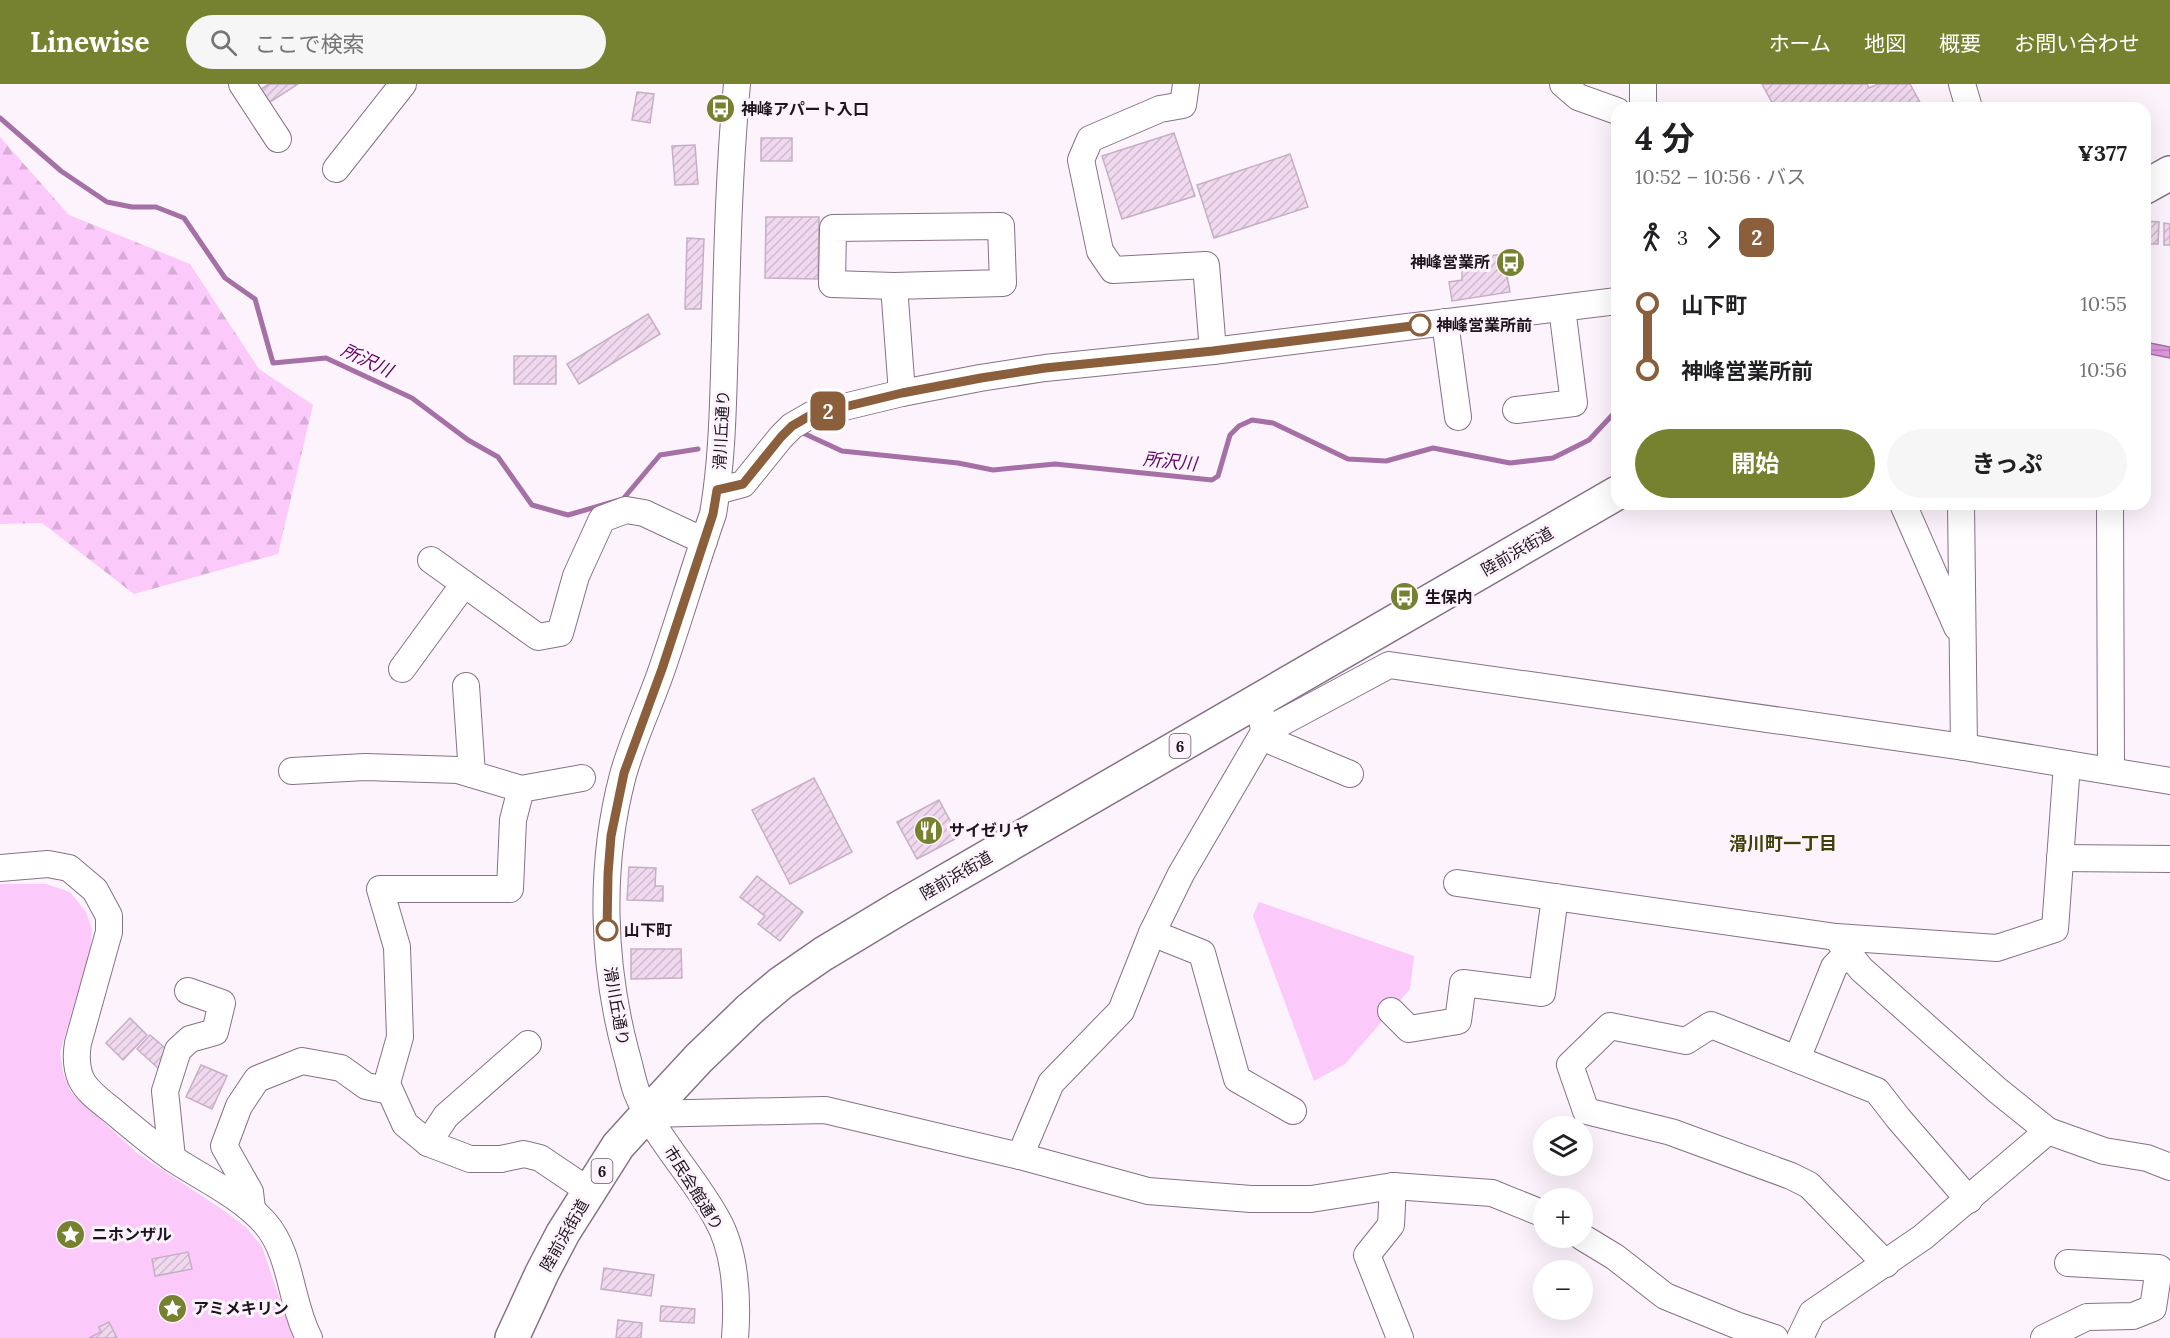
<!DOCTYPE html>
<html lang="ja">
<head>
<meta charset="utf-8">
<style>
  body { margin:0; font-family:Lora,"Noto Sans JP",serif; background:#f6f6f6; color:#202124; height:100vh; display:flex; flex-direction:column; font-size:22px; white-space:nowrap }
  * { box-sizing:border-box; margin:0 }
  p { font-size:20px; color:#757577 }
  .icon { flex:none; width:33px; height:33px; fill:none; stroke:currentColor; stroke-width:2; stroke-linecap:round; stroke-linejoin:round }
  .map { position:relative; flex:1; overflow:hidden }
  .sheet { position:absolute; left:1611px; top:18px; width:540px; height:408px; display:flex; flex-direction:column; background:#fff; border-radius:18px; box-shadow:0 6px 24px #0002 }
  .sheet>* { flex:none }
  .badge { padding:0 12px; border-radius:9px; font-size:21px; line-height:39px }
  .buttons { position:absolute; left:1533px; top:1032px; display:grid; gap:12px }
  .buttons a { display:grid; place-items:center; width:60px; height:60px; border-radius:50%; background:#fff; box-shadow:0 6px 24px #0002; font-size:30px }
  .map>.badge { position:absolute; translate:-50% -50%; box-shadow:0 0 0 3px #fff }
  .legs { display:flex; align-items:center; gap:9px; height:66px; padding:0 24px; font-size:20px }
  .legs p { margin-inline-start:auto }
  .head { display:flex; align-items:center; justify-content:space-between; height:102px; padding:0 24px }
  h1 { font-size:33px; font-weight:700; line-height:45px }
  .primary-button { display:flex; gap:12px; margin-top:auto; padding:12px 24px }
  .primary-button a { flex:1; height:69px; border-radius:36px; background:#76822f; color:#fff; font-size:24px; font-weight:700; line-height:69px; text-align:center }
  .primary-button a+a { background:#f6f6f6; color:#202124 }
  ul { padding:0 24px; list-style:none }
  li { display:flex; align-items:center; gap:21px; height:66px; font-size:22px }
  li i { display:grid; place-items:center; width:9px; height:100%; margin:0 8px; background:currentColor }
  li i::after { content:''; width:15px; height:15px; margin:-8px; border:4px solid; border-radius:50%; background:#fff }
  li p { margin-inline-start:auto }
  li:first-child i { background:linear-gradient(#0000 50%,currentColor 0) }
  li:last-child i { background:linear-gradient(currentColor 50%,#0000 0) }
  header { display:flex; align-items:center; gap:36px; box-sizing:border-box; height:84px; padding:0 30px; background:#76822f; color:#fff }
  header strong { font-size:28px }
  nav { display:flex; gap:33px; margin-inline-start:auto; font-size:21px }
  .search { width:420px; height:54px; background:#f6f6f6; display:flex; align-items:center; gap:15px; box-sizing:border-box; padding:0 21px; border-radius:33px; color:#757577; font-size:22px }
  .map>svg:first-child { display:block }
  .forest { fill:url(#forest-firs) }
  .park { fill:#fbc9fa }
  .water { fill:url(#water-rules); stroke:#a570a5; stroke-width:1.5 }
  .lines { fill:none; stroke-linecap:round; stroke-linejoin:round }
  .stream { stroke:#a570a5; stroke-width:5 }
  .building { fill:url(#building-hatch); stroke:#c6afc5; stroke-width:1.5 }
  .minor-casing { stroke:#867286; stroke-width:28 }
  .highway-casing { stroke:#867286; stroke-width:36 }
  .minor { stroke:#fff; stroke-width:26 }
  .highway { stroke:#fff; stroke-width:33 }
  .line-1-casing { stroke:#fff; stroke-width:14 }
  .line-1 { stroke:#8b5e3c; stroke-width:9 }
  .stop-1-dot { fill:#fff; stroke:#8b5e3c; stroke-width:3 }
  .labels { text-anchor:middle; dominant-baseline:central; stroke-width:6; stroke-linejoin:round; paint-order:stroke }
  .shield { fill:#fdf3fc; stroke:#615861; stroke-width:1.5 }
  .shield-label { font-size:15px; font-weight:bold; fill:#1e161e }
  .poi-label { font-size:16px; font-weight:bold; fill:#1e161e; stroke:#fdf3fc; text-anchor:start }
  .stop-label { font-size:16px; font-weight:bold; fill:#1e161e; stroke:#fdf3fc; text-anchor:start }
  .street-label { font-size:16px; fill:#1e161e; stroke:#fdf3fc }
  .water-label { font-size:18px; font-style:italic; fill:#620665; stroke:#fdf3fc }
  .neighbourhood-label { font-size:18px; font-weight:bold; fill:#3b4205; stroke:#fdf3fc }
</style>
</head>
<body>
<header>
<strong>Linewise</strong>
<div class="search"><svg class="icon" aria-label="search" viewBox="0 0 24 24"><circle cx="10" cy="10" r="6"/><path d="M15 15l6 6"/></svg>ここで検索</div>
<nav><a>ホーム</a><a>地図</a><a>概要</a><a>お問い合わせ</a></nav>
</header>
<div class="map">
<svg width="2170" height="1254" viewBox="0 0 2170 1254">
  <defs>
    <pattern id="forest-firs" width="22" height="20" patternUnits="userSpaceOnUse" patternTransform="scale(1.5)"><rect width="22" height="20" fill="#fbc9fa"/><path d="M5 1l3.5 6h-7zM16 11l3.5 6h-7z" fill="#d7acd6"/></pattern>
    <pattern id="water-rules" width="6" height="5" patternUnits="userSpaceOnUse" patternTransform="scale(1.5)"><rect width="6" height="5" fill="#df97df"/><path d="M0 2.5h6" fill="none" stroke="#bf81bf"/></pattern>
    <pattern id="building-hatch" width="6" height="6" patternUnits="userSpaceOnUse" patternTransform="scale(1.5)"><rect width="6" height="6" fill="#f0d9ef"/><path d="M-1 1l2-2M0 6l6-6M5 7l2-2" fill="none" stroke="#cdbacc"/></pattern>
  </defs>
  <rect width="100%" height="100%" fill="#fdf3fc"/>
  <polygon class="forest" points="0,53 69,131 190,180 259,285 313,321 278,470 134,510 42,439 0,440"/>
  <g class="park">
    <polygon points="0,800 46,800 70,808 86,828 92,845 90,867 60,968 63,989 71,1008 137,1069 220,1124 247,1144 262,1163 293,1254 0,1254"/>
    <polygon points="1259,818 1414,872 1410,905 1345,980 1314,997 1253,832"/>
  </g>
  <polygon class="water" points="2145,258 2170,263 2170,274 2145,269"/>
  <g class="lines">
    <g class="stream">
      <polyline points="0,34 61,87 107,118 132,123 156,123 184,134 225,194 255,215 273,279 326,274 412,314 468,356 498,373 532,421 568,431 623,415 660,371 698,365"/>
      <polyline points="803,349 842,367 958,379 993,386 1055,380 1212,396 1218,392 1230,351 1239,342 1252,336 1273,339 1348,375 1386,377 1433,364 1510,379 1553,374 1589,356 1617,326"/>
    </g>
  </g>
  <g class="building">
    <polygon points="269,0 298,0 267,20 258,7"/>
    <polygon points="1762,0 1867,0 1869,4 1878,0 1910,0 1923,24 1775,24"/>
    <polygon points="637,8 654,10 650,39 632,36"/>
    <polygon points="1174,49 1195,112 1122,135 1102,72"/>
    <rect x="761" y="54" width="31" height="23"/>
    <polygon points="695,61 698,100 675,101 672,62"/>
    <polygon points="1290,70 1308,123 1214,154 1197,101"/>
    <polygon points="766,133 819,133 818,195 765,194"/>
    <polygon points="2145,137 2159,138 2158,160 2145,160"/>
    <polygon points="2164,139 2170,140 2170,161 2164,161"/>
    <polygon points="687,154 704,155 701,225 685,225"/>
    <polygon points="1503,170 1510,208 1452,217 1449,198 1462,196 1462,176"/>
    <polygon points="648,230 660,250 579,300 567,280"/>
    <rect x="514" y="272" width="42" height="28"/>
    <polygon points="814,694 852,768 790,800 752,726"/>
    <polygon points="939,716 959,753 917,775 897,738"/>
    <polygon points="629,783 656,784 655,802 663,802 663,817 627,816"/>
    <polygon points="757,792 803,828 780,857 758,840 765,832 740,813"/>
    <polygon points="631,865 681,865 682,894 631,895"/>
    <polygon points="130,934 147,951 123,976 106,959"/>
    <polygon points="150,951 171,969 158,984 137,965"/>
    <polygon points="201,981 227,992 212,1025 186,1013"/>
    <polygon points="157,1141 162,1152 146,1158 141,1147"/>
    <polygon points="188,1168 192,1185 155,1192 152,1175"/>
    <polygon points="604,1184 654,1191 651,1212 601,1205"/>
    <polygon points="661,1222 695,1225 694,1239 660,1237"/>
    <polygon points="618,1236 642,1239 641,1254 616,1254"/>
    <polygon points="109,1238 117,1254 89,1254 101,1248 99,1243"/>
  </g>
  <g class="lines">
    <defs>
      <g id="minor">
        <polyline points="242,0 278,55"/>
        <polyline points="1186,0 1183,21 1160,25 1090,55 1081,76 1100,167 1113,186 1206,181 1213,267"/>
        <polyline points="1563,0 1578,13 1617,27"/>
        <polyline points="1962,0 1969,24"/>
        <polyline points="1643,24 1643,0"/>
        <polyline points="336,85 403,0"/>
        <polygon points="1001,142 1003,199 894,202 832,200 833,144"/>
        <polyline points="894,202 902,309"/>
        <polyline points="1445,238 1458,333"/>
        <polyline points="1516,326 1574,319 1562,224"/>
        <polyline points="717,407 743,400 781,353 792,342 811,331 902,309 980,294 1045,284 1213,267 1617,217"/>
        <polyline points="1903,420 1957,543"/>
        <polyline points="1961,420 1964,663"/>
        <polyline points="2110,420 2111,687"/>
        <polyline points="431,476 538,553 560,549 576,492 602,435 626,426 644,429 704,457"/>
        <polyline points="402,585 464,500"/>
        <polyline points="466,602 472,690"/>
        <polyline points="292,687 365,683 458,686 521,705"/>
        <polyline points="1350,690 1271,657 1264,648 1389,581 1964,663 2170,697"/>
        <polyline points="2060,774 2170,775"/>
        <path d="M0,784L48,780L69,784L95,806L109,832V848L78,959C76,971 76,983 81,995C87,1008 102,1018 113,1027C133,1044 153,1061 175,1076C204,1095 241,1112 265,1139C292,1170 290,1218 309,1254"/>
        <polyline points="1457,799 1836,853 1861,885 1997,1006 2048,1047 2104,1067 2147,1074 2170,1083"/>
        <polyline points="1152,849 1202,869 1237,995 1293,1027"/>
        <polyline points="1836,853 1997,864 2055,845 2067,680"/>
        <polyline points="1391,927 1409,945 1458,937 1463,899 1542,909 1555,813"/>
        <polyline points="1797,975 1834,883 1848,868"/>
        <polyline points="387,1000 405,1040 428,1059 470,1075 501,1075 524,1070 540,1074 589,1107"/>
        <polyline points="647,1030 825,1026 1020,1072 1148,1107 1251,1115 1311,1115 1393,1102 1492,1109 1544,1130"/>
        <polyline points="428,1059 446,1032 528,960"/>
        <polyline points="1020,1072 1051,999 1121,927 1152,849 1181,790 1264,648 1262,633"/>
        <polyline points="172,1074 165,1007 178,966 190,955 215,948 222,919 188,907"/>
        <polyline points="1393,1102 1391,1141 1367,1171 1400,1254"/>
        <polyline points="252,1125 250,1108 224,1062 239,1022 257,995 302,977 341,984 366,1002 385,1006 400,953 397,863 380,805 510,805 513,736 521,705 582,694"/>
        <polyline points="1582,1153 1615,1173 1665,1212 1736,1241 1775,1254"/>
        <polyline points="1886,1180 1809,1101 1791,1092 1671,1048 1586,1027 1570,981 1610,942 1686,957 1711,941 1877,1007 1898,1034 1969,1116"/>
        <path d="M735,1254C738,1217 736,1168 717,1135C693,1091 656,1055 637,1009C632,996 630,982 626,969C602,879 599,782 623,691C633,655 650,620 662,585C680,533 695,481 713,430C723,372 723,314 725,256C727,171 729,85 737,0"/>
        <polyline points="1800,1254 1812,1229 1923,1153 2048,1047"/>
        <polyline points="2044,1254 2087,1233 2133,1232 2153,1224 2159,1184 2068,1179"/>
      </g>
      <g id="highway">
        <polyline points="2145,103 2170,89"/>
        <polyline points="512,1254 542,1189 563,1149 618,1062 647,1030 699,974 750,925 781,899 823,870 901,823 1617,409"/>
      </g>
    </defs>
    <use href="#minor" class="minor-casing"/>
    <use href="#highway" class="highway-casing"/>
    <use href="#minor" class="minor"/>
    <use href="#highway" class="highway"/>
  </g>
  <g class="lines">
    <defs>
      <polyline id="line-1" points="607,846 608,790 611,752 624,689 662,585 713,430 717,406 743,400 781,353 792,342 811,331 902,309 981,294 1045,284 1213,267 1420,241"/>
    </defs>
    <use href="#line-1" class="line-1-casing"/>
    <use href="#line-1" class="line-1"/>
  </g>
  <defs>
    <symbol id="bus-disc" viewBox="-11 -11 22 22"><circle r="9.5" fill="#76822f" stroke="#fdf3fc"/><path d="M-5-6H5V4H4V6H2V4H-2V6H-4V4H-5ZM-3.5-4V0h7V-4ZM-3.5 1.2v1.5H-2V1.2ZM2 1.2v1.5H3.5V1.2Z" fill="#fff"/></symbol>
    <symbol id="restaurant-disc" viewBox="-11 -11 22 22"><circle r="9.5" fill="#76822f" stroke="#fdf3fc"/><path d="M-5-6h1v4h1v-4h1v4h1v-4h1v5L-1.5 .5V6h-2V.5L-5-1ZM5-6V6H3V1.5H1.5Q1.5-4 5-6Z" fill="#fff"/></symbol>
    <symbol id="sight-disc" viewBox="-11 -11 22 22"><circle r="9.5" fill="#76822f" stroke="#fdf3fc"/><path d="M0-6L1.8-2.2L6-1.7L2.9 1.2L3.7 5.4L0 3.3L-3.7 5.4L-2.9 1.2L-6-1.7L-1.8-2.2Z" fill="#fff"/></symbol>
  </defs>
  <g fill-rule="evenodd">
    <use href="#bus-disc" x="704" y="8" width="33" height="33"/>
    <use href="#bus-disc" x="1494" y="162" width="33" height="33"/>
    <use href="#bus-disc" x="1388" y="496" width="33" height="33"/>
    <use href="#restaurant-disc" x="912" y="730" width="33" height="33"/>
    <use href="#sight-disc" x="54" y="1134" width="33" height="33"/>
    <use href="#sight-disc" x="156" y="1208" width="33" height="33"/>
  </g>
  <g class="stop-1-dot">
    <circle cx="1420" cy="241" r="10"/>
    <circle cx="607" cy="846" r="10"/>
  </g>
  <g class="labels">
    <g class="shield">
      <rect x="1169.5" y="650" width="21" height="24" rx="4.5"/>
      <rect x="591.5" y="1075" width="21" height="24" rx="4.5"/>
    </g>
    <g class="shield-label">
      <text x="1180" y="662">6</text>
      <text x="602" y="1087">6</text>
    </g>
    <g class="poi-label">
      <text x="741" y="25">神峰アパート入口</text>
      <text x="1490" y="178" text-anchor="end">神峰営業所</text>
      <text x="1425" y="513">生保内</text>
      <text x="949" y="746">サイゼリヤ</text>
      <text x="92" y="1150">ニホンザル</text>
      <text x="193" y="1224">アミメキリン</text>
    </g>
    <g class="stop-label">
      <text x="1436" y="241">神峰営業所前</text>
      <text x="624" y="846">山下町</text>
    </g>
    <g class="street-label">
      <text transform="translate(721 346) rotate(-87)">滑川丘通り</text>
      <text transform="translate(1517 467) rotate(-30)">陸前浜街道</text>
      <text transform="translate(956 791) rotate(-30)">陸前浜街道</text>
      <text transform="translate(617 922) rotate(80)">滑川丘通り</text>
      <text transform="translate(694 1104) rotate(58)">市民会館通り</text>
      <text transform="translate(564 1151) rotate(-60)">陸前浜街道</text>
    </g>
    <g class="water-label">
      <text transform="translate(367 276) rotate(25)">所沢川</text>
      <text transform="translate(1170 377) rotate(6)">所沢川</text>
    </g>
    <g class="neighbourhood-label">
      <text x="1783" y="759">滑川町一丁目</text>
    </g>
  </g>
</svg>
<div class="buttons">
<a><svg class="icon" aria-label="layers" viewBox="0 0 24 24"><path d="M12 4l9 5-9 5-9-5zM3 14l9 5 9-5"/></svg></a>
<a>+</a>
<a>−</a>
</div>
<b class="badge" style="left:828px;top:327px;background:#8b5e3c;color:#fff">2</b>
<section class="sheet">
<div class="head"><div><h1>4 分</h1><p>10:52 – 10:56 · バス</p></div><b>¥377</b></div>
<div class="legs"><svg class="icon" aria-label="walk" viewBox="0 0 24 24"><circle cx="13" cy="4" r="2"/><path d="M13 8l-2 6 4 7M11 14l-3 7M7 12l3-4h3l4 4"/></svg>3<svg class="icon" aria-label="forward" viewBox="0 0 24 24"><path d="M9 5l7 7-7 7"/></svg><b class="badge" style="background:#8b5e3c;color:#fff">2</b></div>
<ul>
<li><i style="color:#8b5e3c"></i><b>山下町</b><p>10:55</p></li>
<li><i style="color:#8b5e3c"></i><b>神峰営業所前</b><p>10:56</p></li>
</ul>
<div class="primary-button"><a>開始</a><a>きっぷ</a></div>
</section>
</div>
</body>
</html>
